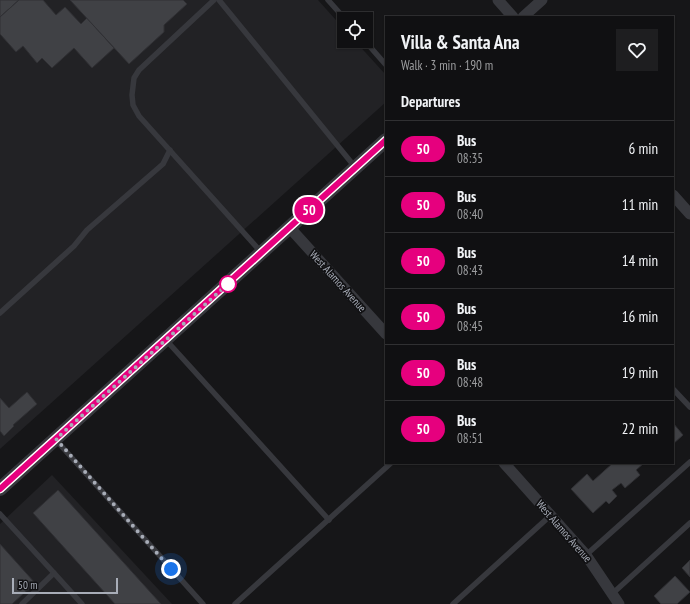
<!DOCTYPE html>
<html lang="en">
<head>
<meta charset="utf-8">
<style>
  body { margin:0; font-family:"PT Sans Narrow",sans-serif; background:#1e1e20; color:#f1f3f6; height:100vh; display:flex; flex-direction:column; font-size:15px; white-space:nowrap }
  * { box-sizing:border-box; margin:0 }
  p { font-size:13px; color:#9c9d9f }
  .icon { flex:none; width:22px; height:22px; fill:none; stroke:currentColor; stroke-width:2; stroke-linecap:round; stroke-linejoin:round }
  .map { position:relative; flex:1; overflow:hidden }
  .details { position:absolute; left:385px; top:16px; width:289px; height:448px; display:flex; flex-direction:column; background:#101012; border-radius:0px; box-shadow:0 1px 3px #0004,0 0 0 1px #303032 }
  .details>* { flex:none }
  .badge { padding:0 8px; border-radius:13px; font-size:14px; line-height:26px }
  .buttons { position:absolute; left:337px; top:12px; display:grid; gap:8px }
  .buttons a { display:grid; place-items:center; width:36px; height:36px; border-radius:0px; background:#101012; box-shadow:0 1px 3px #0004,0 0 0 1px #303032; font-size:20px }
  .scale { position:absolute; left:12px; bottom:10px; width:106px; box-sizing:border-box; padding-left:4px; border:2px solid #a8adb8; border-top:0; font-size:11px; line-height:14px; white-space:nowrap; color:#a8adb8; -webkit-text-stroke:3px #111113; paint-order:stroke }
  .you { position:absolute; width:20px; height:20px; margin:-10px; border:3px solid #fff; border-radius:50%; background:#1a73e8; box-shadow:0 0 0 6px #1a73e833 }
  .map>.badge { position:absolute; translate:-50% -50%; box-shadow:0 0 0 2px #fff }
  h2 { padding:0 16px; font-size:15px; line-height:36px }
  .round { display:grid; place-items:center; flex:none; width:42px; height:42px; border-radius:0px; background:#1e1e20 }
  .head { display:flex; align-items:center; justify-content:space-between; height:68px; padding:0 16px }
  h1 { font-size:19px; font-weight:600; line-height:30px }
  ul { padding:0; list-style:none }
  li { display:flex; align-items:center; gap:12px; height:56px; padding:0 16px; border-top:1px solid #303032 }
  li div { flex:1 }
  li b { display:block; font-size:15px }
  li em { font-style:normal }
  li .badge { min-width:44px; font-weight:700; text-align:center }
  .map>svg:first-child { display:block }
  .built { fill:#222225 }
  .building { fill:#404145; stroke:#303034 }
  .lines { fill:none; stroke-linecap:round; stroke-linejoin:round }
  .service { stroke:#37383d; stroke-width:5.5 }
  .minor { stroke:#37383d; stroke-width:11 }
  .tertiary { stroke:#37383d; stroke-width:14 }
  .line-casing { stroke:#fff; stroke-width:9 }
  .line { stroke:#e6007e; stroke-width:6 }
  .walk { stroke:#a8adb8; stroke-width:4; stroke-dasharray:0 7.2 }
  .stop-dot { fill:#fff; stroke:#e6007e; stroke-width:2 }
  .labels { text-anchor:middle; dominant-baseline:central; stroke-width:3.5; stroke-linejoin:round; paint-order:stroke }
  .street-label { font-size:11px; fill:#a8adb8; stroke:#111113 }
</style>
</head>
<body>
<div class="map">
<svg width="690" height="604" viewBox="0 0 690 604">
  <rect width="100%" height="100%" fill="#161618"/>
  <g class="built">
    <polygon points="0,0 318,0 344,29 344,41 355,41 386,75 386,102 0,449"/>
    <polygon points="52,475 172,604 0,604 0,524"/>
  </g>
  <g class="building">
    <polygon points="0,0 19,0 0,17"/>
    <polygon points="19,0 43,0 56,15 65,7 81,24 87,18 114,48 92,68 74,48 52,68 42,58 37,63 23,46 16,52 0,34 0,17"/>
    <polygon points="70,0 183,0 187,4 164,25 164,32 129,64"/>
    <polygon points="27,392 37,404 13,425 14,426 4,436 0,431 0,398 9,408"/>
    <polygon points="673,423 683,435 673,444"/>
    <polygon points="613,463 644,463 636,470 640,475 625,488 621,483 612,490 617,496 609,504 606,501 593,513 571,489 587,474 593,481"/>
    <polygon points="58,490 161,604 115,604 33,513"/>
    <polygon points="0,544 35,583 12,604 0,604"/>
    <polygon points="690,560 690,577 682,568"/>
    <polygon points="675,576 690,592 677,604 661,604 654,596"/>
  </g>
  <g class="lines">
    <g class="service">
      <polyline points="214,0 139,70 134,78 132,95 133,105 139,116 262,253"/>
      <polyline points="219,0 355,167"/>
      <polyline points="328,0 345,19"/>
      <polyline points="365,41 386,65"/>
      <polyline points="0,313 74,246 87,230 163,164 170,150"/>
      <polyline points="166,340 329,520"/>
      <polyline points="673,389 690,407"/>
      <polyline points="55,439 203,604"/>
      <polyline points="0,514 54,573 22,604"/>
      <polyline points="586,555 690,462"/>
      <polyline points="54,573 82,604"/>
      <polyline points="612,594 690,523"/>
      <polyline points="235,604 391,463"/>
      <polyline points="453,604 551,515"/>
    </g>
    <g class="minor">
      <polyline points="498,0 513,17"/>
      <polyline points="523,17 542,0"/>
      <polyline points="673,195 690,214"/>
      <polyline points="290,228 386,334"/>
      <polyline points="504,463 586,555 619,604"/>
    </g>
    <polyline class="tertiary" points="0,489 386,140"/>
  </g>
  <g class="lines">
    <defs>
      <polyline id="line" points="0,489 386,140"/>
    </defs>
    <use href="#line" class="line-casing"/>
    <use href="#line" class="line"/>
    <polyline class="walk" points="171,569 56,439 230,282 228,284"/>
  </g>
  <circle class="stop-dot" cx="228" cy="284" r="8"/>
  <g class="labels">
    <g class="street-label">
      <text transform="translate(338 281) rotate(48)">West Alamos Avenue</text>
      <text transform="translate(564 531) rotate(49)">West Alamos Avenue</text>
    </g>
  </g>
</svg>
<div class="buttons">
<a><svg class="icon" aria-label="locate" viewBox="0 0 24 24"><circle cx="12" cy="12" r="6"/><path d="M12 2v4M12 18v4M2 12h4M18 12h4"/></svg></a>
</div>
<div class="scale">50 m</div>
<div class="you" style="left:171px;top:569px"></div>
<b class="badge" style="left:309px;top:210px;background:#e6007e;color:#fff">50</b>
<section class="details">
<div class="head"><div><h1>Villa &amp; Santa Ana</h1><p>Walk · 3 min · 190 m</p></div><a class="round"><svg class="icon" aria-label="heart" viewBox="0 0 24 24"><path d="M12 20l-8-8c-3-5 5-10 8-4 3-6 11-1 8 4z"/></svg></a></div>
<h2>Departures</h2>
<ul>
<li><span class="badge" style="background:#e6007e;color:#fff">50</span><div><b>Bus</b><p>08:35</p></div><em>6 min</em></li>
<li><span class="badge" style="background:#e6007e;color:#fff">50</span><div><b>Bus</b><p>08:40</p></div><em>11 min</em></li>
<li><span class="badge" style="background:#e6007e;color:#fff">50</span><div><b>Bus</b><p>08:43</p></div><em>14 min</em></li>
<li><span class="badge" style="background:#e6007e;color:#fff">50</span><div><b>Bus</b><p>08:45</p></div><em>16 min</em></li>
<li><span class="badge" style="background:#e6007e;color:#fff">50</span><div><b>Bus</b><p>08:48</p></div><em>19 min</em></li>
<li><span class="badge" style="background:#e6007e;color:#fff">50</span><div><b>Bus</b><p>08:51</p></div><em>22 min</em></li>
</ul>
</section>
</div>
</body>
</html>
